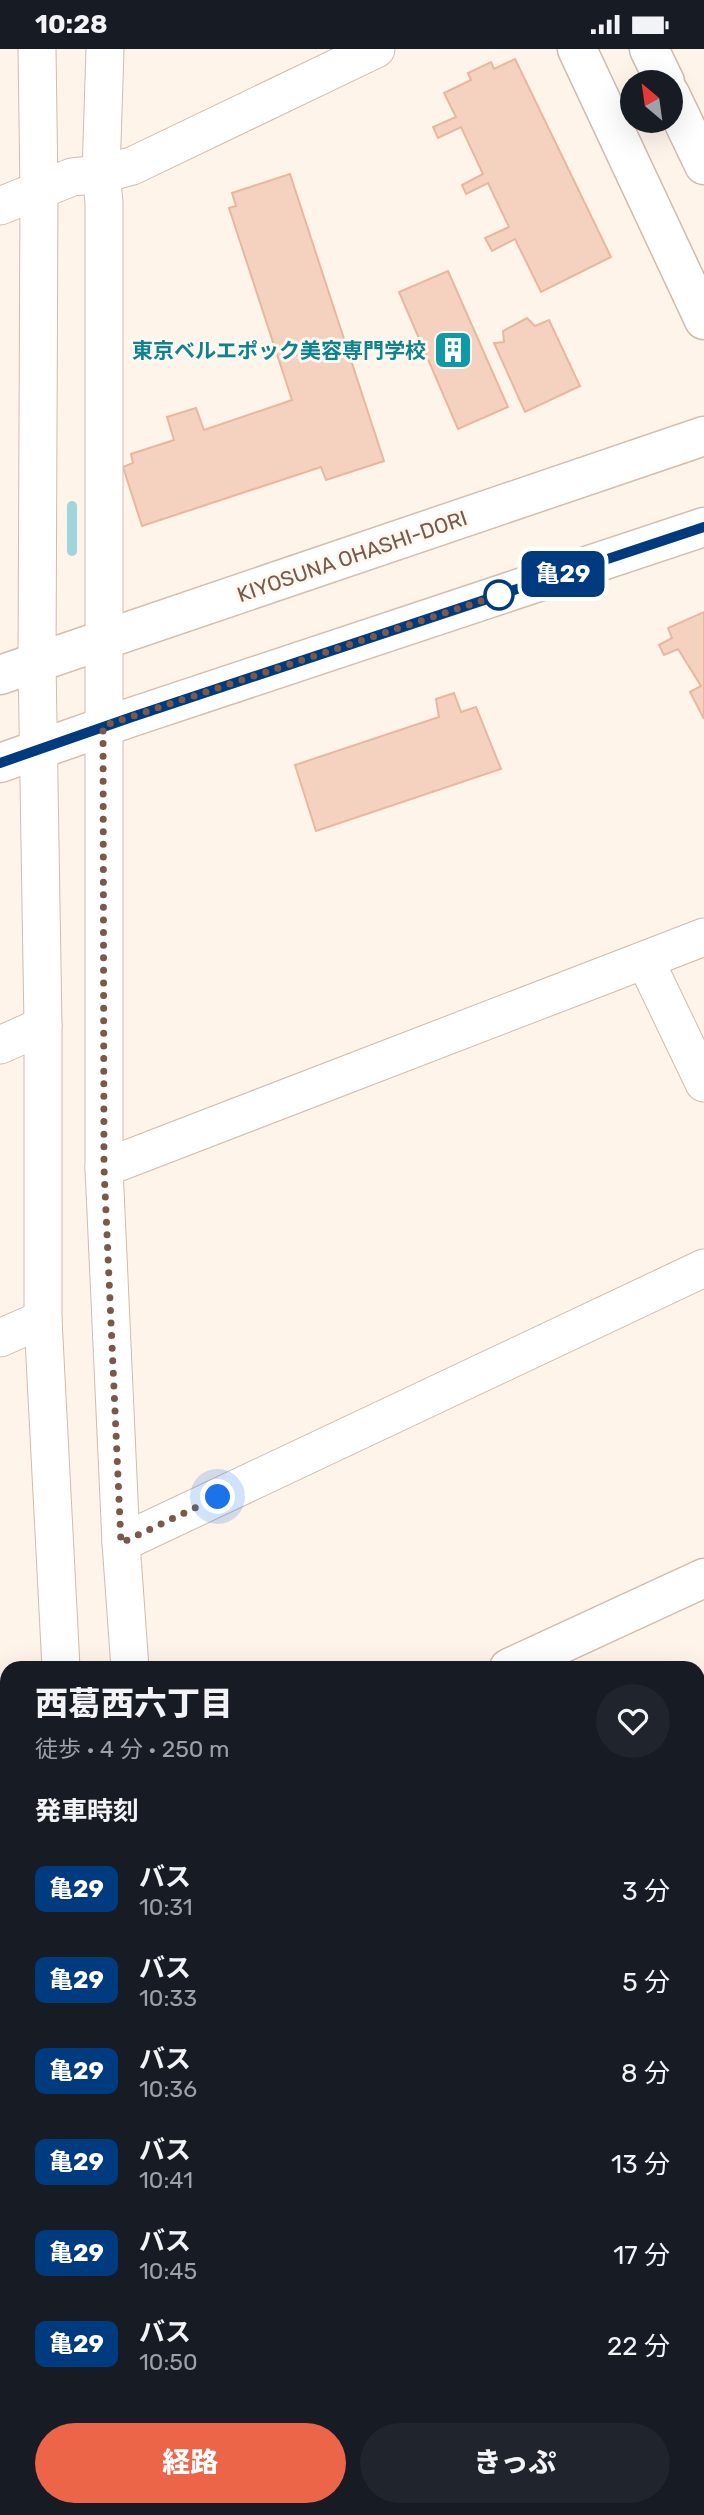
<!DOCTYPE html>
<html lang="ja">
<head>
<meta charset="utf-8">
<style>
  body { margin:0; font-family:Rubik,"Noto Sans JP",sans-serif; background:#20242c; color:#f1f3f6; height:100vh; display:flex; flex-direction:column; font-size:26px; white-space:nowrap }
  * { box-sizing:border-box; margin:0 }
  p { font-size:23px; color:#9ea1a6 }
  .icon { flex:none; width:38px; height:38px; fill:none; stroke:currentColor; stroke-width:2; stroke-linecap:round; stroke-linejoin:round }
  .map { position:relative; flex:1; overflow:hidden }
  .sheet { position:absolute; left:0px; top:1612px; width:705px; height:856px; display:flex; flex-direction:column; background:#171b24; border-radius:21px 21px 0 0; box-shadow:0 7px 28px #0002 }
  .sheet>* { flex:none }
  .badge { padding:0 14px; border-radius:10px; font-size:24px; line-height:46px }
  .needle { width:46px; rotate:331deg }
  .buttons { position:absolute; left:620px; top:21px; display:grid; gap:14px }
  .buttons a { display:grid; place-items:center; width:63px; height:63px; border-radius:50%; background:#171b24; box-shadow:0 7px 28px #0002; font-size:35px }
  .you { position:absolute; width:35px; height:35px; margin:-18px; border:5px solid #fff; border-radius:50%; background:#1a73e8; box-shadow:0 0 0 10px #1a73e833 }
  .map>.badge { position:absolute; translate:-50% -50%; box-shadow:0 0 0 4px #fff }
  h2 { padding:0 35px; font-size:26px; line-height:63px }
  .round { display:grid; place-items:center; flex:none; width:74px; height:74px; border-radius:37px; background:#20242c }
  .headline { display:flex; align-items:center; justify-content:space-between; height:119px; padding:0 35px }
  h1 { font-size:33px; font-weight:800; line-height:52px }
  .cta { display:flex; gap:14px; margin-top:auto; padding:14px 35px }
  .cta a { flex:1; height:80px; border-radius:42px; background:#ed6548; color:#fff; font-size:28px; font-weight:800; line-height:80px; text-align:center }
  .cta a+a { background:#20242c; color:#f1f3f6 }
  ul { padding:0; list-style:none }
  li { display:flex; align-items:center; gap:21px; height:91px; padding:0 35px }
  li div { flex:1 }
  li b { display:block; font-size:26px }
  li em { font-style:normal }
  li .badge { min-width:77px; font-weight:700; text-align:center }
  .status { display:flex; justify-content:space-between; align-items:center; height:49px; padding:0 35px; background:#171b24; direction:ltr }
  .status svg { height:19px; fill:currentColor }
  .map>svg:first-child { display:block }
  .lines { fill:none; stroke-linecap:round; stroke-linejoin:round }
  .stream { stroke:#a1d5dc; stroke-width:10 }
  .building { fill:#f5d1bf; stroke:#e8b79e; stroke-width:2 }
  .minor-casing { stroke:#d1bbad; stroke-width:39 }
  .tertiary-casing { stroke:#d1bbad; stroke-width:41 }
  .secondary-casing { stroke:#d7bdac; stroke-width:41 }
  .minor { stroke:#fff; stroke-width:37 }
  .tertiary { stroke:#fff; stroke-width:38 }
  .secondary { stroke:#fff; stroke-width:38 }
  .line-casing { stroke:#fff; stroke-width:16 }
  .line { stroke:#003b80; stroke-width:10 }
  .walk { stroke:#7a594a; stroke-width:7; stroke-dasharray:0 12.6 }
  .stop-dot { fill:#fff; stroke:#003b80; stroke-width:3.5 }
  .labels { text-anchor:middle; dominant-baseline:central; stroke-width:6; stroke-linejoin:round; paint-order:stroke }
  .culture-label { font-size:21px; font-weight:bold; fill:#0d838f; stroke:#fff8f0; text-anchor:end }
  .street-label { font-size:21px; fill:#7a594a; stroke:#fff8f0 }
</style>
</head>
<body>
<div class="status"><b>10:28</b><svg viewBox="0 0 49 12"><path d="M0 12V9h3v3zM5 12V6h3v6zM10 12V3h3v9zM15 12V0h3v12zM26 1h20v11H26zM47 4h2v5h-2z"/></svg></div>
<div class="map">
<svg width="704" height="2466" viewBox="0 0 704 2466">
  <rect width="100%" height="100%" fill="#fef4e9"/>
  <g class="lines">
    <polyline class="stream" points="72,457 72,502"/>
  </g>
  <g class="building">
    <polygon points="515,10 611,208 541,243 515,190 492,202 485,189 509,178 488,134 466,145 462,136 483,125 461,78 438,89 433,78 456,68 444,44 471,31 468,24 491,13 494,20"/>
    <polygon points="290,125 384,412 326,431 321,418 142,477 123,418 133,414 131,405 174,391 167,368 196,359 204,381 292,351 229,159 236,157 232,144"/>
    <polygon points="448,222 508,358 458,380 399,243"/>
    <polygon points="527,269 535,277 549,271 580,337 525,363 494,294 504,293 503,282"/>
    <polygon points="704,563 704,670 690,643 701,637 678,600 664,606 659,596 672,589 668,579"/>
    <polygon points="454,644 461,663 476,658 501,720 316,782 295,716 439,668 436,650"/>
    <polygon points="704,1876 704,1933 698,1921 698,1879"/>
    <polygon points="698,2005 704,2017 704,2056 698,2059"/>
  </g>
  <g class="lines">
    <defs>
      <g id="minor">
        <polyline points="37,0 39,142 37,612 43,977 43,1270 61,1619"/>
        <polyline points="105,0 101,125 104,153 104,1119 121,1494 130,1619"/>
        <polyline points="0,157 72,128 101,125 132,117 376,0"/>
        <polyline points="645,911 704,1034"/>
        <polyline points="0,996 43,977"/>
        <polyline points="104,1119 704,888"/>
        <polyline points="0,1289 43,1270"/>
        <polyline points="121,1494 704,1219"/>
        <polyline points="698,1824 704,1822"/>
        <polyline points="698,2105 704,2103"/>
        <polyline points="0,2406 7,2403"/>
        <polyline points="551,2460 556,2466"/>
        <polyline points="623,2460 627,2466"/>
      </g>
      <g id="tertiary">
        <polyline points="577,0 704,271"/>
        <polyline points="649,0 665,33"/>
        <polyline points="670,45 704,116"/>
        <polyline points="509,1619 704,1529"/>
        <polyline points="0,1841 7,1838"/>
        <polyline points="0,2179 7,2194"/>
        <polyline points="698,2432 704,2427"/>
        <polyline points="129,2460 131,2466"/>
        <polyline points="658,2466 665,2460"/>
      </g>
      <g id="secondary">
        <polyline points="0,626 704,387"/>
        <polyline points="0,714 132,668 704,478"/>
      </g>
    </defs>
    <use href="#minor" class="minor-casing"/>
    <use href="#tertiary" class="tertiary-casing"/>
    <use href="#secondary" class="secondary-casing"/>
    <use href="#minor" class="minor"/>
    <use href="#tertiary" class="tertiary"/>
    <use href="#secondary" class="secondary"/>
  </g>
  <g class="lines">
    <defs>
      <polyline id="line" points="0,714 132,668 704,478"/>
    </defs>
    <use href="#line" class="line-casing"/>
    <use href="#line" class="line"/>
    <polyline class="walk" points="218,1448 121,1494 104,1119 103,677 499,546"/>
  </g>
  <defs>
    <symbol id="building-square" viewBox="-11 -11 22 22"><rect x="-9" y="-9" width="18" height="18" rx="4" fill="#0f9aa8" stroke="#fff8f0"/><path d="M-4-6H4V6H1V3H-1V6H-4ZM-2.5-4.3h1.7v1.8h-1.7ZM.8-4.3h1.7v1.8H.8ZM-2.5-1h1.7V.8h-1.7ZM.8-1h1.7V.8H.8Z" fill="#fff"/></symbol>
  </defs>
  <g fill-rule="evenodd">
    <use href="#building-square" x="431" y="279" width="44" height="44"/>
  </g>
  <circle class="stop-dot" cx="499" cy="546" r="14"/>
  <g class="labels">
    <g class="culture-label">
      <text x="426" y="301">東京ベルエポック美容専門学校</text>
    </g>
    <g class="street-label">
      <text transform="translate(352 507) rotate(-19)">KIYOSUNA OHASHI-DORI</text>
    </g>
  </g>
</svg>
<div class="buttons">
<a><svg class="needle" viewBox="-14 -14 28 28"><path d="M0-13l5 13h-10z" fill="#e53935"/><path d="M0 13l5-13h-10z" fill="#9ea1a6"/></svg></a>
</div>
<div class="you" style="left:218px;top:1448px"></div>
<b class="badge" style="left:563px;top:525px;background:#003b80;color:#fff">亀29</b>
<section class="sheet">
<div class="headline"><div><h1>西葛西六丁目</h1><p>徒歩 · 4 分 · 250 m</p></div><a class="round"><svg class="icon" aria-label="heart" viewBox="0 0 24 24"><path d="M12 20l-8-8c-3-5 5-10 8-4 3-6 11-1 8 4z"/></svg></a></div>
<h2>発車時刻</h2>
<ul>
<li><span class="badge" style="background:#003b80;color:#fff">亀29</span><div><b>バス</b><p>10:31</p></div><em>3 分</em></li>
<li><span class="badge" style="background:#003b80;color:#fff">亀29</span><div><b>バス</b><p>10:33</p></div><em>5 分</em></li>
<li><span class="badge" style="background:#003b80;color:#fff">亀29</span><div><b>バス</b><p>10:36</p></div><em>8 分</em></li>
<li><span class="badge" style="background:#003b80;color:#fff">亀29</span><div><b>バス</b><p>10:41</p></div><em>13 分</em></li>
<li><span class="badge" style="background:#003b80;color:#fff">亀29</span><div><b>バス</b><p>10:45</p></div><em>17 分</em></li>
<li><span class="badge" style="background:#003b80;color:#fff">亀29</span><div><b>バス</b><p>10:50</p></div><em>22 分</em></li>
</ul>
<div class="cta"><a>経路</a><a>きっぷ</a></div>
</section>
</div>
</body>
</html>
